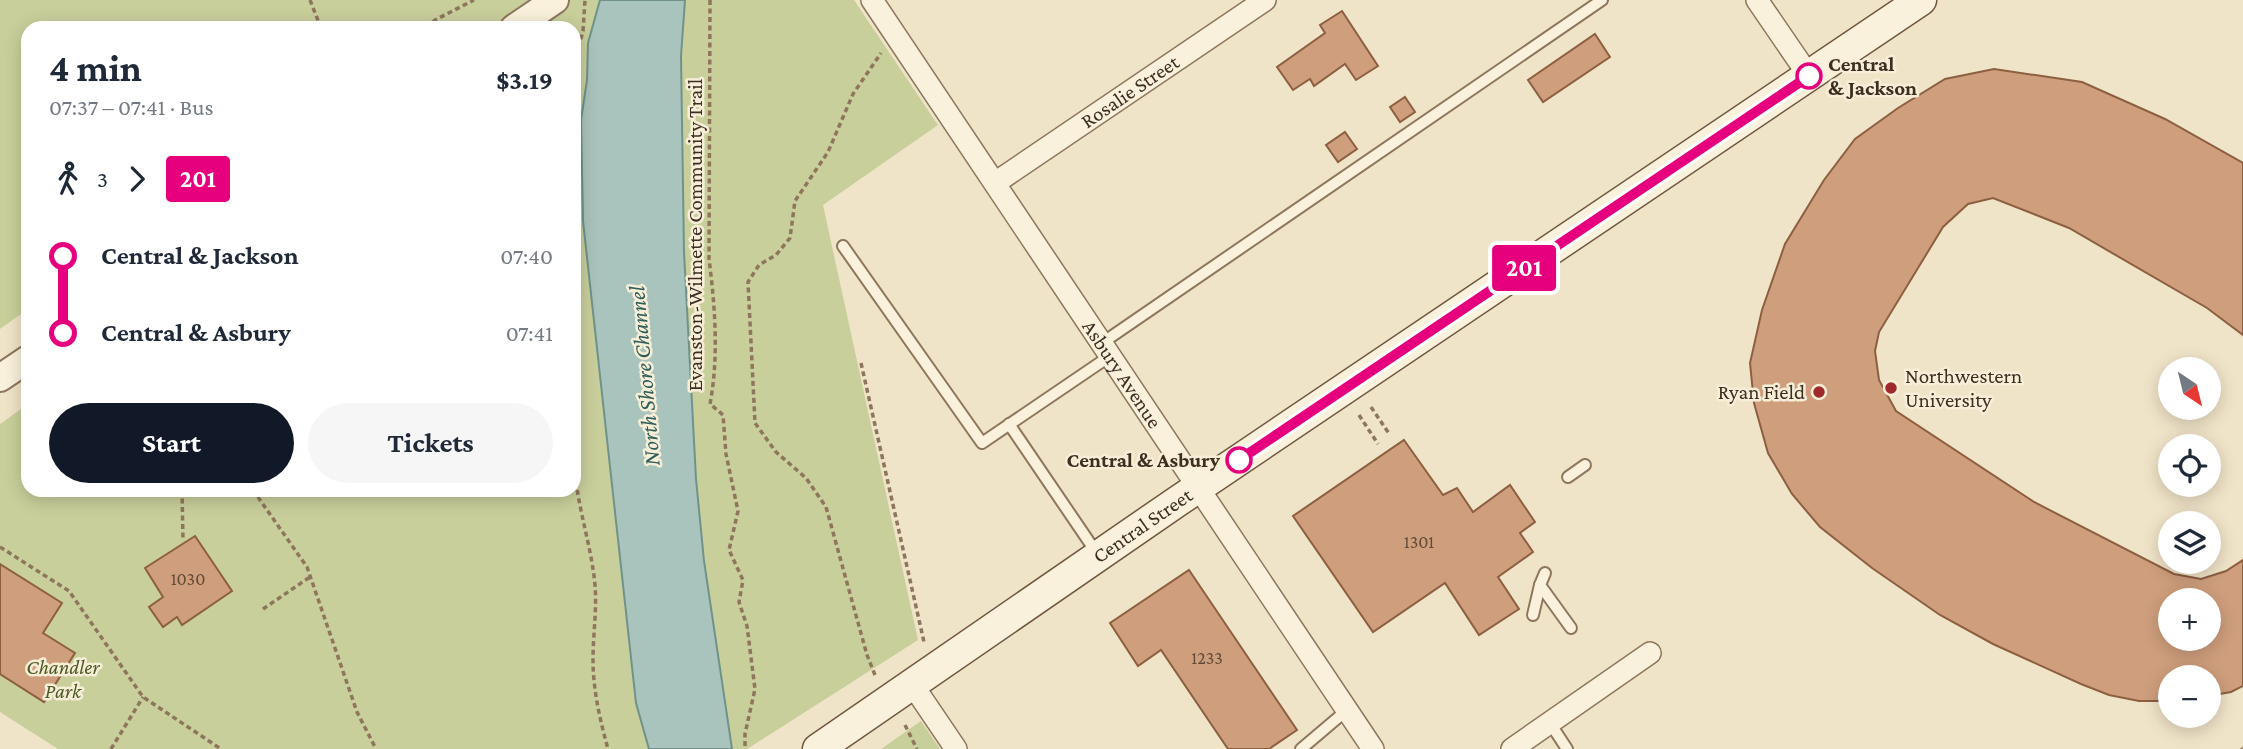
<!DOCTYPE html>
<html lang="en">
<head>
<meta charset="utf-8">
<style>
  body { margin:0; font-family:"Crimson Pro",serif; background:#f6f6f7; color:#1f2937; height:100vh; display:flex; flex-direction:column; font-size:26px; white-space:nowrap }
  * { box-sizing:border-box; margin:0 }
  p { font-size:23px; color:#747a83 }
  .icon { flex:none; width:38px; height:38px; fill:none; stroke:currentColor; stroke-width:2; stroke-linecap:round; stroke-linejoin:round }
  .map { position:relative; flex:1; overflow:hidden }
  .drawer { position:absolute; left:21px; top:21px; width:560px; height:476px; display:flex; flex-direction:column; background:#fff; border-radius:21px; box-shadow:0 4px 18px #0003 }
  .drawer>* { flex:none }
  .badge { padding:0 14px; border-radius:5px; font-size:24px; line-height:46px }
  .needle { width:46px; rotate:145deg }
  .tools { position:absolute; left:2158px; top:357px; display:grid; gap:14px }
  .tools a { display:grid; place-items:center; width:63px; height:63px; border-radius:50%; background:#fff; box-shadow:0 4px 18px #0003; font-size:35px }
  .map>.badge { position:absolute; translate:-50% -50%; box-shadow:0 0 0 4px #fff }
  .legs { display:flex; align-items:center; gap:10px; height:77px; padding:0 28px; font-size:23px }
  .legs p { margin-inline-start:auto }
  .headline { display:flex; align-items:center; justify-content:space-between; height:119px; padding:0 28px }
  h1 { font-size:38px; font-weight:700; line-height:52px }
  .primary-button { display:flex; gap:14px; margin-top:auto; padding:14px 28px }
  .primary-button a { flex:1; height:80px; border-radius:42px; background:#111827; color:#fff; font-size:28px; font-weight:700; line-height:80px; text-align:center }
  .primary-button a+a { background:#f6f6f7; color:#1f2937 }
  ul { padding:0 28px; list-style:none }
  li { display:flex; align-items:center; gap:24px; height:77px; font-size:26px }
  li i { display:grid; place-items:center; width:10px; height:100%; margin:0 9px; background:currentColor }
  li i::after { content:''; width:18px; height:18px; margin:-9px; border:5px solid; border-radius:50%; background:#fff }
  li p { margin-inline-start:auto }
  li:first-child i { background:linear-gradient(#0000 50%,currentColor 0) }
  li:last-child i { background:linear-gradient(currentColor 50%,#0000 0) }
  .map>svg:first-child { display:block }
  .green { fill:#c9cf9b }
  .water { fill:#a9c4bc; stroke:#6f938a; stroke-width:2 }
  .building { fill:#cf9f7d; stroke:#8d5f41; stroke-width:2; fill-rule:evenodd }
  .lines { fill:none; stroke-linecap:round; stroke-linejoin:round }
  .service-casing { stroke:#8d765c; stroke-width:14 }
  .minor-casing { stroke:#8d765c; stroke-width:24 }
  .tertiary-casing { stroke:#8d765c; stroke-width:30 }
  .secondary-casing { stroke:#6f573f; stroke-width:33 }
  .path { stroke:#8d765c; stroke-width:3.5; stroke-dasharray:5 3.5; stroke-linecap:butt }
  .service { stroke:#faf1dc; stroke-width:10 }
  .minor { stroke:#faf1dc; stroke-width:21 }
  .tertiary { stroke:#faf1dc; stroke-width:26 }
  .secondary { stroke:#faf1dc; stroke-width:30 }
  .line-1-casing { stroke:#fff; stroke-width:16 }
  .line-1 { stroke:#e6007e; stroke-width:10 }
  .stop-1-dot { fill:#fff; stroke:#e6007e; stroke-width:3.5 }
  .poi-dot { fill:#9e2a2b; stroke:#f7eed8; stroke-width:2.5 }
  .labels { text-anchor:middle; dominant-baseline:central; stroke-width:5; stroke-linejoin:round; paint-order:stroke }
  .number-label { font-size:18px; fill:#624a37 }
  .stop-label { font-size:21px; font-weight:bold; fill:#3d2e20; stroke:#f7eed8; text-anchor:start }
  .street-label { font-size:21px; fill:#3d2e20; stroke:#f7eed8 }
  .poi-label { font-size:21px; fill:#3d2e20; stroke:#f7eed8; text-anchor:start }
  .park-label { font-size:21px; font-style:italic; fill:#4d5a26; stroke:#f7eed8 }
  .water-label { font-size:23px; font-style:italic; fill:#2f5d5a; stroke:#f7eed8 }
</style>
</head>
<body>
<div class="map">
<svg width="2243" height="749" viewBox="0 0 2243 749">
  <rect width="100%" height="100%" fill="#f0e4c8"/>
  <g class="green">
    <polygon points="0,0 854,0 938,125 823,205 918,640 747,749 58,749 0,712 0,424 28,404 28,490 574,490 574,28 28,28 28,309 0,329"/>
    <polygon points="921,721 940,749 881,749"/>
  </g>
  <polygon class="water" points="600,0 685,0 681,56 684,252 696,479 704,561 732,749 649,749 636,703 583,221 581,120 587,80 588,43"/>
  <g class="building">
    <polygon points="1342,11 1378,66 1356,80 1345,64 1314,86 1310,79 1293,90 1277,67 1325,33 1320,25"/>
    <polygon points="1595,34 1610,57 1543,102 1528,80"/>
    <path d="M1994,69L2082,82L2165,119L2243,163V335L2207,308L2069,228L1993,198L1968,204L1943,227L1879,332L1875,351L1879,380L1896,411L2034,502L2174,574L2201,579L2226,571L2243,560V686L2231,692L2208,696V677H2170V701H2139L2109,695L2081,684L1993,644L1940,615L1872,568L1820,527L1792,494L1768,453L1754,403L1750,363L1762,310L1785,244L1824,180L1855,139L1898,108L1945,79ZM2170,600H2208V639H2170Z"/>
    <polygon points="1405,97 1415,112 1400,122 1390,107"/>
    <polygon points="1345,132 1357,149 1338,162 1326,145"/>
    <polygon points="1404,440 1443,495 1457,488 1473,512 1510,485 1535,522 1520,533 1533,552 1498,577 1519,609 1479,635 1445,583 1373,632 1293,516"/>
    <polygon points="195,536 232,591 182,625 177,617 163,627 149,607 163,597 145,568"/>
    <polygon points="0,564 62,603 43,633 75,653 44,702 0,674"/>
    <polygon points="1189,570 1297,730 1269,749 1228,749 1161,650 1138,666 1110,623"/>
  </g>
  <g class="lines">
    <defs>
      <g id="service">
        <polyline points="843,246 982,443 1110,356"/>
        <polyline points="1102,343 1602,0"/>
        <polyline points="1009,424 1098,555"/>
        <polyline points="1568,477 1585,465"/>
        <polyline points="1545,573 1540,585 1571,628"/>
        <polyline points="1533,615 1540,585"/>
        <polyline points="1550,723 1567,749"/>
        <polyline points="1301,749 1347,710"/>
      </g>
      <g id="minor">
        <path id="s1" d="M872,0L1373,749"/>
        <polyline points="1757,0 1809,76"/>
        <path id="s2" d="M995,183L1265,0"/>
        <polyline points="912,684 956,749"/>
        <polyline points="1512,749 1650,653"/>
      </g>
      <g id="tertiary">
        <polyline points="514,28 555,0"/>
        <polyline points="0,378 28,359"/>
      </g>
      <g id="secondary">
        <path id="s3" d="M818,749L1178,501L1921,0"/>
      </g>
    </defs>
    <use href="#service" class="service-casing"/>
    <use href="#minor" class="minor-casing"/>
    <use href="#tertiary" class="tertiary-casing"/>
    <use href="#secondary" class="secondary-casing"/>
    <g class="path">
      <polyline points="310,0 321,28"/>
      <path d="M710,0L709,259C715,306 719,357 710,404L723,415L726,454L738,511L729,550L743,580L739,602L747,626L755,689L745,734V749"/>
      <polyline points="427,28 435,20 474,0"/>
      <polyline points="574,64 583,31 585,0"/>
      <path d="M574,363C582,398 574,420 574,453C574,499 591,541 595,585C597,610 593,635 593,660C593,690 600,720 608,749"/>
      <polyline points="861,363 924,642"/>
      <polyline points="1371,407 1390,435"/>
      <polyline points="1359,415 1378,444"/>
      <polyline points="182,490 183,540"/>
      <polyline points="253,490 307,567 357,712 376,749"/>
      <polyline points="0,547 69,591 143,697 221,749"/>
      <polyline points="263,609 310,577"/>
      <polyline points="875,675 867,655 826,507 806,478 776,452 755,423 748,282 759,265 776,255 790,238 795,201 828,152 853,94 881,53"/>
      <polyline points="905,725 917,749"/>
      <polyline points="2241,748 2242,749"/>
      <polyline points="111,749 143,697"/>
    </g>
    <use href="#service" class="service"/>
    <use href="#minor" class="minor"/>
    <use href="#tertiary" class="tertiary"/>
    <use href="#secondary" class="secondary"/>
  </g>
  <g class="lines">
    <defs>
      <polyline id="line-1" points="1239,460 1809,76"/>
    </defs>
    <use href="#line-1" class="line-1-casing"/>
    <use href="#line-1" class="line-1"/>
  </g>
  <g class="stop-1-dot">
    <circle cx="1809" cy="76" r="12"/>
    <circle cx="1239" cy="460" r="12"/>
  </g>
  <g class="poi-dot">
    <circle cx="1891" cy="388" r="7"/>
    <circle cx="1819" cy="392" r="7"/>
  </g>
  <g class="labels">
    <g class="number-label">
      <text x="1419" y="542">1301</text>
      <text x="188" y="579">1030</text>
      <text x="1207" y="658">1233</text>
    </g>
    <g class="stop-label">
      <text x="1828" y="64">Central<tspan x="1828" dy="24">&amp; Jackson</tspan></text>
      <text x="1220" y="460" text-anchor="end">Central &amp; Asbury</text>
    </g>
    <g class="street-label">
      <text stroke="none"><textPath href="#s2" startOffset="163">Rosalie Street</textPath></text>
      <text transform="translate(695 235) rotate(-90)">Evanston-Wilmette Community Trail</text>
      <text stroke="none"><textPath href="#s1" startOffset="450">Asbury Avenue</textPath></text>
      <text stroke="none"><textPath href="#s3" startOffset="394">Central Street</textPath></text>
    </g>
    <g class="poi-label">
      <text x="1905" y="376">Northwestern<tspan x="1905" dy="24">University</tspan></text>
      <text x="1805" y="392" text-anchor="end">Ryan Field</text>
    </g>
    <g class="park-label">
      <text x="63" y="667">Chandler<tspan x="63" dy="24">Park</tspan></text>
    </g>
    <g class="water-label">
      <text transform="translate(644 376) rotate(-95)">North Shore Channel</text>
    </g>
  </g>
</svg>
<div class="tools">
<a><svg class="needle" viewBox="-14 -14 28 28"><path d="M0-13l5 13h-10z" fill="#e53935"/><path d="M0 13l5-13h-10z" fill="#747a83"/></svg></a>
<a><svg class="icon" aria-label="locate" viewBox="0 0 24 24"><circle cx="12" cy="12" r="6"/><path d="M12 2v4M12 18v4M2 12h4M18 12h4"/></svg></a>
<a><svg class="icon" aria-label="layers" viewBox="0 0 24 24"><path d="M12 4l9 5-9 5-9-5zM3 14l9 5 9-5"/></svg></a>
<a>+</a>
<a>−</a>
</div>
<b class="badge" style="left:1524px;top:268px;background:#e6007e;color:#fff">201</b>
<section class="drawer">
<div class="headline"><div><h1>4 min</h1><p>07:37 – 07:41 · Bus</p></div><b>$3.19</b></div>
<div class="legs"><svg class="icon" aria-label="walk" viewBox="0 0 24 24"><circle cx="13" cy="4" r="2"/><path d="M13 8l-2 6 4 7M11 14l-3 7M7 12l3-4h3l4 4"/></svg>3<svg class="icon" aria-label="forward" viewBox="0 0 24 24"><path d="M9 5l7 7-7 7"/></svg><b class="badge" style="background:#e6007e;color:#fff">201</b></div>
<ul>
<li><i style="color:#e6007e"></i><b>Central &amp; Jackson</b><p>07:40</p></li>
<li><i style="color:#e6007e"></i><b>Central &amp; Asbury</b><p>07:41</p></li>
</ul>
<div class="primary-button"><a>Start</a><a>Tickets</a></div>
</section>
</div>
</body>
</html>
